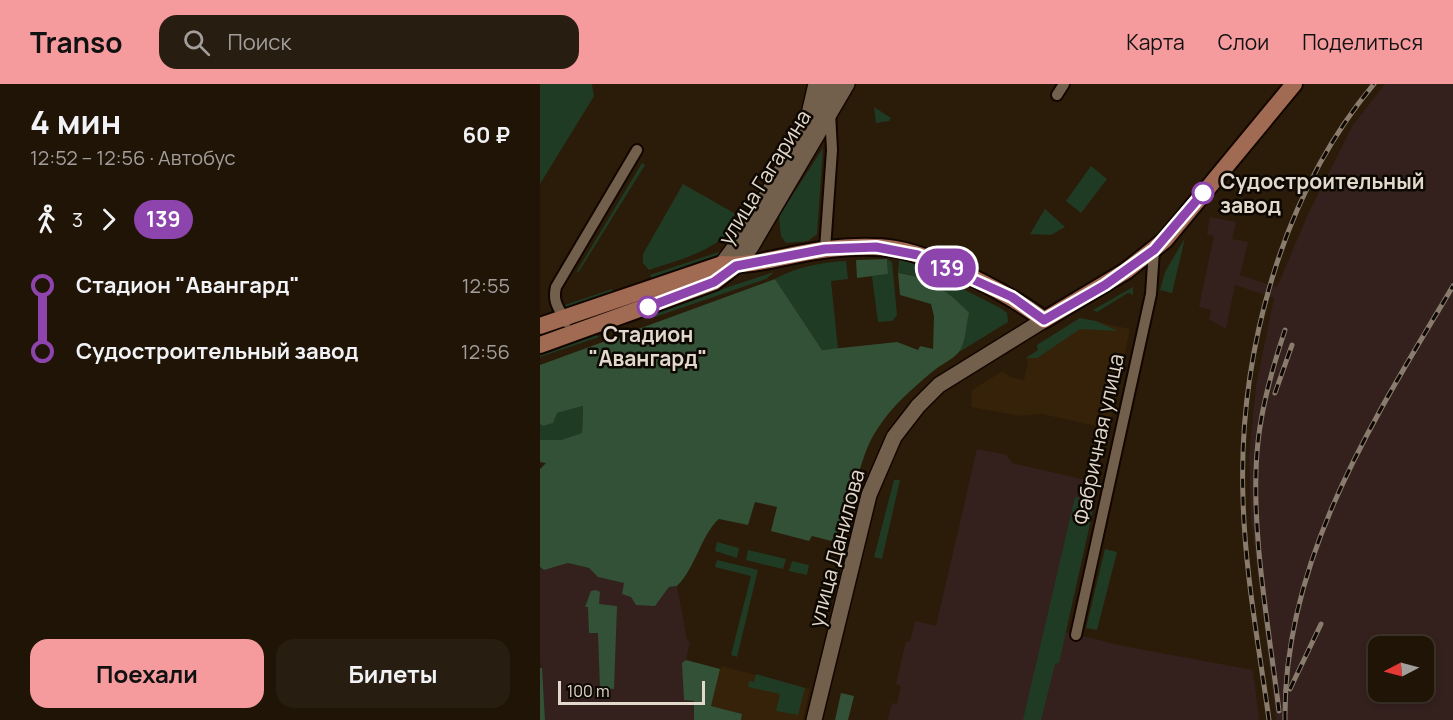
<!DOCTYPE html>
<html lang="ru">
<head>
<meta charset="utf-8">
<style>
  body { margin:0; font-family:Manrope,sans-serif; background:#281d11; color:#f1f3f6; height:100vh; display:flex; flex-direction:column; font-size:22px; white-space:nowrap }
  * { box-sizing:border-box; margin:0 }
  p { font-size:20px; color:#a29e9b }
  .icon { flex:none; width:33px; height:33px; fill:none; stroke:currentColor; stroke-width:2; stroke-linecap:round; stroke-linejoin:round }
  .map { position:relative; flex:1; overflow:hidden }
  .panel { display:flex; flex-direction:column; background:#201407; width:540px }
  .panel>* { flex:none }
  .badge { padding:0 12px; border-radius:20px; font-size:21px; line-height:39px }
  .needle { width:39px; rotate:264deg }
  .controls { position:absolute; left:828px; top:552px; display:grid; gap:12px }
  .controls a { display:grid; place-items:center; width:66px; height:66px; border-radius:12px; background:#201407; box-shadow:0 3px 9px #0003,0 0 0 2px #3d3328; font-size:30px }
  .scale { position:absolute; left:18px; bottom:15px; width:147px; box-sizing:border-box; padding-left:6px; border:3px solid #e3d8cc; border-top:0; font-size:16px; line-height:21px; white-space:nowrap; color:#e3d8cc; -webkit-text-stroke:4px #0e0803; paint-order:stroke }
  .map>.badge { position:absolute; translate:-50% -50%; box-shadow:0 0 0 3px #fff }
  .legs { display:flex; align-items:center; gap:9px; height:66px; padding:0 30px; font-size:20px }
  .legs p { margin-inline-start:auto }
  .overview { display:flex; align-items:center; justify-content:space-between; height:102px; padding:0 30px }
  h1 { font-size:33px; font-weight:700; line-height:45px }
  .action { display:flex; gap:12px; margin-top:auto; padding:12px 30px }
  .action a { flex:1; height:69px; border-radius:18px; background:#f59b9e; color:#111; font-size:24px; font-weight:700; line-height:69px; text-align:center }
  .action a+a { background:#281d11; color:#f1f3f6 }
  ul { padding:0 30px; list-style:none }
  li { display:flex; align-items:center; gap:21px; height:66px; font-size:22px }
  li i { display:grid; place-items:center; width:9px; height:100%; margin:0 8px; background:currentColor }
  li i::after { content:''; width:15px; height:15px; margin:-8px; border:4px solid; border-radius:50%; background:#201407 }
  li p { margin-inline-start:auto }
  li:first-child i { background:linear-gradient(#0000 50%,currentColor 0) }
  li:last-child i { background:linear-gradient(currentColor 50%,#0000 0) }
  header { display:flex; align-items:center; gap:36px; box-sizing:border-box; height:84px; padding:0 30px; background:#f59b9e; color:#111 }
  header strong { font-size:28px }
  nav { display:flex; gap:33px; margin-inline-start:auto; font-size:21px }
  .search { width:420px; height:54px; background:#281d11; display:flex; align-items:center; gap:15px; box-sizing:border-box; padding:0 21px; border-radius:18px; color:#a29e9b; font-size:22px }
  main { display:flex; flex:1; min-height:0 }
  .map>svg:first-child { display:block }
  .built { fill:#362209 }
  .industrial { fill:#34211e; fill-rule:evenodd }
  .green { fill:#203b24 }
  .forest { fill:#325136 }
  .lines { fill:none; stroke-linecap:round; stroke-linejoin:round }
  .street-casing { stroke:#130600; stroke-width:14 }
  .secondary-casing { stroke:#130600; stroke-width:18 }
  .primary-casing { stroke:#130600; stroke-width:20 }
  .street { stroke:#73604c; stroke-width:10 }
  .secondary { stroke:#73604c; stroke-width:15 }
  .primary { stroke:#a16a53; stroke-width:16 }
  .rail-casing { stroke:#897c6d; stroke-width:5 }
  .rail { stroke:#0e0803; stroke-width:3; stroke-dasharray:9; stroke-linecap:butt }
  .line-1-casing { stroke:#fff; stroke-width:14 }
  .line-1 { stroke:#8e44ad; stroke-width:9 }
  .stop-1-dot { fill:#fff; stroke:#8e44ad; stroke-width:3 }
  .labels { text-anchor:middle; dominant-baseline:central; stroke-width:5; stroke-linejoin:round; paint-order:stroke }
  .street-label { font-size:21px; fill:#e3d8cc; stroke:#0e0803 }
  .stop-label { font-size:21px; font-weight:bold; fill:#e3d8cc; stroke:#0e0803; text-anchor:start }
</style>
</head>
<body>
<header>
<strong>Transo</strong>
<div class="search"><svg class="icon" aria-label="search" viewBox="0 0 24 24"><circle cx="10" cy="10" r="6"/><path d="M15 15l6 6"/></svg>Поиск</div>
<nav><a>Карта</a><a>Слои</a><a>Поделиться</a></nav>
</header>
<main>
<section class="panel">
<div class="overview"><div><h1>4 мин</h1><p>12:52 – 12:56 · Автобус</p></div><b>60 ₽</b></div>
<div class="legs"><svg class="icon" aria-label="walk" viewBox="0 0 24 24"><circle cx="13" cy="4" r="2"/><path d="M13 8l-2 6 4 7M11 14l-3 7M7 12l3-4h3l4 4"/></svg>3<svg class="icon" aria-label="forward" viewBox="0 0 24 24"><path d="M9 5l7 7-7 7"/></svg><b class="badge" style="background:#8e44ad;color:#fff">139</b></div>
<ul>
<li><i style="color:#8e44ad"></i><b>Стадион &quot;Авангард&quot;</b><p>12:55</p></li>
<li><i style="color:#8e44ad"></i><b>Судостроительный завод</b><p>12:56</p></li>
</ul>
<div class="action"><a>Поехали</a><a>Билеты</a></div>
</section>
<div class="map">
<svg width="913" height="636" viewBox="0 0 913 636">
  <rect width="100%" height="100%" fill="#2b1b09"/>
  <g class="built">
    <polygon points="540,234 590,245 569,345 502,330 480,332 431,323 432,306 463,287 470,293 484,296 488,279 486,274 498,266 497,261"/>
    <polygon points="181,582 270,605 263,636 201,636 202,630 171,622"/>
  </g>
  <g class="industrial">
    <path d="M845,0H913V636H736L711,435L709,372L716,302L734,214L695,201L686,245L669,235L671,226L659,223L674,152L667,150L670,133L696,138L692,155L708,158L700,191L737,203L769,128L813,41ZM838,562H884V608H838Z"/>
    <polygon points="437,365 467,371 472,379 559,399 526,548 583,562 713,586 719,636 348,636 352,619 357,620 361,602 356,600 366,557 370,558 375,537 396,542"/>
    <polygon points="28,479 49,484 58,493 84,499 91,513 115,522 129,503 137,502 147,556 150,558 146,576 180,585 171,622 202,630 201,636 5,636 0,573 0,484 4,486"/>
  </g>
  <g class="green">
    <polygon points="0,0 52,0 54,12 0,100"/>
    <polygon points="334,23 351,34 349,37 336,39"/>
    <polygon points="283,64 277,150 268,157 246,159 241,152 239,132"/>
    <polygon points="102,79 105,81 38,189 37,187"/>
    <polygon points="551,82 567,95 541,129 526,117"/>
    <path d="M143,100L194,129C199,162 131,178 109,186L103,179V170Z"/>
    <polygon points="505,125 525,143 511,151 490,150"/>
    <polygon points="645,154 632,209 620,206 625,188"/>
    <polygon points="182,167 186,167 181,175 112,195 110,191"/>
    <polygon points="347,175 352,178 357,231 352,237 338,238 332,192 348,190"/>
    <polygon points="359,176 375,180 462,225 467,229 468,238 419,268 424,250 421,220 368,190 358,189"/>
    <path d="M306,177L308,195L291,197L298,265L282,266L235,195C256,183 283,178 306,177Z"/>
    <polygon points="234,188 226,195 115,233 113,228"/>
    <polygon points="593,203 593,211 588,209 557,228 553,226"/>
    <polygon points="72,205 73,209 28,225 25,221"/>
    <polygon points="540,234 556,237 578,247 540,245 497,274 486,274 498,266 497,261"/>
    <polygon points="54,249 59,253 0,273 0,268"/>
    <polygon points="43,322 42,349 21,356 0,356 0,340 3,342 17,329"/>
    <polygon points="354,396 360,396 342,475 334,473"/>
    <polygon points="535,413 555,417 519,579 515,580 501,636 483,636"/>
    <polygon points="177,458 199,464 197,474 175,467"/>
    <polygon points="565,465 577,468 557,546 546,544"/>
    <polygon points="208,466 246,475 243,485 206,476"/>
    <polygon points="177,476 218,486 197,573 191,571 211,492 175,483"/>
    <polygon points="252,477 269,481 267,491 249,487"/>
    <polygon points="216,590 265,604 258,631 236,627 240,610 208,603 209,597 214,598"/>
  </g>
  <g class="forest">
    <polygon points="347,175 348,190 317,194 316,176"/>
    <path d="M358,189C385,192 412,209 429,229C426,240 426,260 418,269C412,276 400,281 392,288C373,304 352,322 338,344C315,377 316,427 291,457L272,452L269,457L231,447L237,423L215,418L208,441L179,435C162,449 155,485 137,502L129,503L115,522L96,521L91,513L82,510L84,499L58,493L49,484L28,479L4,486L0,483V385L6,379L0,378V356H21L42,349L43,322L17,329L13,339L3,342L0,340V281L235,195L282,266L357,258L378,266L380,262L393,265L394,232L391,220L360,211Z"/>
    <polygon points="56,506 60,508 59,520 77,522 74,605 60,604 58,549 49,549 48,523 45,523 51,507"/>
    <polygon points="146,576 180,585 171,622 202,630 201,636 154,636 154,617 144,616 142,579"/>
    <polygon points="0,584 2,584 5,636 0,636"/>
    <polygon points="301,609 314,612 308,636 295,636"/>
  </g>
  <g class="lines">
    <defs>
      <g id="street">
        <polyline points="517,11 524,0"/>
        <polyline points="285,165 292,66 290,29"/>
        <path d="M26,238C20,225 12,219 16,203L97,66"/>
        <polyline points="536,551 611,210 614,166"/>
      </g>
      <g id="secondary">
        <polyline points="269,30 276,0"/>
        <polyline points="182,180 202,153 292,0"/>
        <polyline points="196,181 211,163 307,0"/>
        <polyline points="274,636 329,411 354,353 378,322 399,301 504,236"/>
      </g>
      <g id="primary">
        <path d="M0,242L182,180C214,183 249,170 282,166C305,163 331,161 355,165C394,171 472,211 504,236L586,187L625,156L754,0"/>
        <polyline points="0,261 174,198 196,181"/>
      </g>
    </defs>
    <use href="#street" class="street-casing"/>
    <use href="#secondary" class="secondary-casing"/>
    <use href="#primary" class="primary-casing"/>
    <use href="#street" class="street"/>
    <use href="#secondary" class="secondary"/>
    <use href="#primary" class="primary"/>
    <defs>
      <g id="rail">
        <polyline points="735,309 752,261"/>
        <polyline points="750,605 781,540"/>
        <path d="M739,627C729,544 709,440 718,358C722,320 733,282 745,246"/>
        <path d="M729,636C719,563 705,489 703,415C698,272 741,111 834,0"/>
        <path d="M745,636C743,475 834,335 913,202"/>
      </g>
    </defs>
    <use href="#rail" class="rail-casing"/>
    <use href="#rail" class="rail"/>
  </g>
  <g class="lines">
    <defs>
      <polyline id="line-1" points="108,223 174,198 196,182 285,165 336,163 378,171 472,213 504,236 565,201 614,166 663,109"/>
    </defs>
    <use href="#line-1" class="line-1-casing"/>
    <use href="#line-1" class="line-1"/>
  </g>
  <g class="stop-1-dot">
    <circle cx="663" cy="109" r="10"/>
    <circle cx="108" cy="223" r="10"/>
  </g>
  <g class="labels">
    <g class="street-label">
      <text transform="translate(224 93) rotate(-58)">улица Гагарина</text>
      <text transform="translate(558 355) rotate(-78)">Фабричная улица</text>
      <text transform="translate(296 464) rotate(-75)">улица Данилова</text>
    </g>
    <g class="stop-label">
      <text x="680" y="97">Судостроительный<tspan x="680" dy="24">завод</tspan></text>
      <text x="108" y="250" text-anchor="middle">Стадион<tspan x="108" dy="24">"Авангард"</tspan></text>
    </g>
  </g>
</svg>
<div class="controls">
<a><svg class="needle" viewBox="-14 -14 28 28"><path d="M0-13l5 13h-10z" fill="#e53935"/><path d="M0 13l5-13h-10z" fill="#a29e9b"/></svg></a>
</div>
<div class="scale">100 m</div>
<b class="badge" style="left:407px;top:184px;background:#8e44ad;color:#fff">139</b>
</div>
</main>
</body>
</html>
